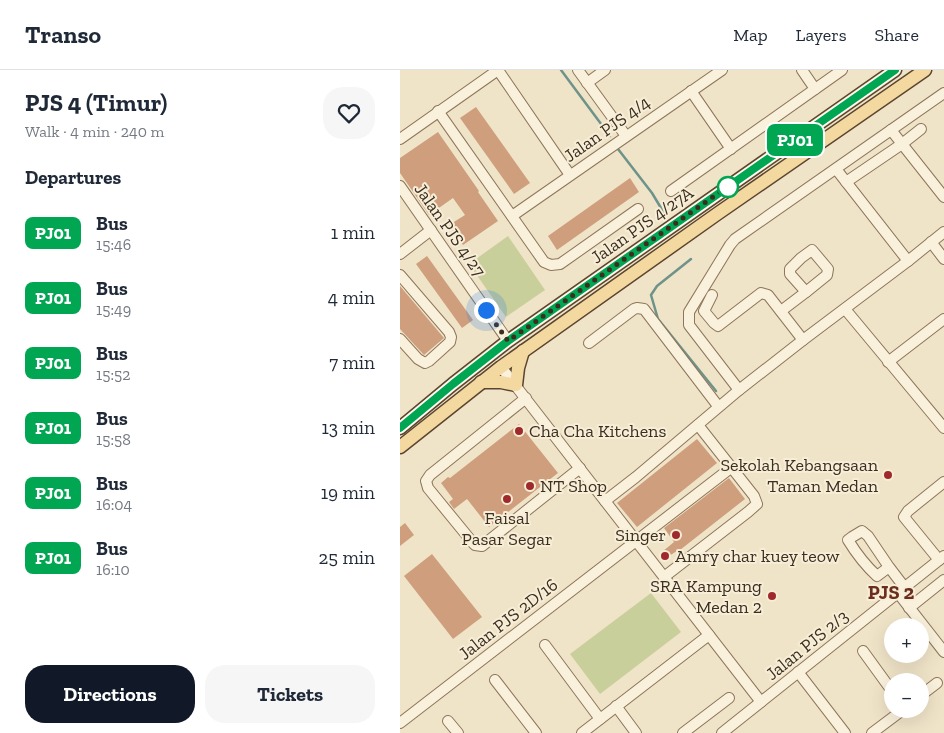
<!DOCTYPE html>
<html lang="en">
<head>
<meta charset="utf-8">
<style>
  body { margin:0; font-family:"Zilla Slab",serif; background:#f6f6f7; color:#1f2937; height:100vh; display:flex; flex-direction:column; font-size:19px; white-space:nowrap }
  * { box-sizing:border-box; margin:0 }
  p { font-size:16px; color:#747a83 }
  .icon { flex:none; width:28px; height:28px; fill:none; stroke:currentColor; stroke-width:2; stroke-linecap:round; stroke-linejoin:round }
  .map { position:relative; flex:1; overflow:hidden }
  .panel { display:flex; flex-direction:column; background:#fff; width:400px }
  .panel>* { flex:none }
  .badge { padding:0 10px; border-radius:8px; font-size:18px; line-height:32px }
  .tools { position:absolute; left:484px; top:548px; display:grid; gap:10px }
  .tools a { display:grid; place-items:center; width:45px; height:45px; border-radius:50%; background:#fff; box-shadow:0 5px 20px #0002; font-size:25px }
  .you { position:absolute; width:25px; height:25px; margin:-12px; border:4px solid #fff; border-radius:50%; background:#1a73e8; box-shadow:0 0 0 8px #1a73e833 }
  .map>.badge { position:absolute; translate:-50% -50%; box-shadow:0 0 0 2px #fff }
  h2 { padding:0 25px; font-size:19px; line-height:45px }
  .round { display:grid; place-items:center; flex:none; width:52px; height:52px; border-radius:20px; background:#f6f6f7 }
  .headline { display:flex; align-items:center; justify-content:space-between; height:85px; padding:0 25px }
  h1 { font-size:24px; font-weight:700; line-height:38px }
  .action { display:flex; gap:10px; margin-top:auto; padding:10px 25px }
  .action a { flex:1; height:58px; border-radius:20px; background:#111827; color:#fff; font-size:20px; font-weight:700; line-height:58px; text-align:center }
  .action a+a { background:#f6f6f7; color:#1f2937 }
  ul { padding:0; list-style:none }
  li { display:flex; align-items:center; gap:15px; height:65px; padding:0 25px }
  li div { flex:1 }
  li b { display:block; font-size:19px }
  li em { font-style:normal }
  li .badge { min-width:55px; font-weight:700; text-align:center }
  header { display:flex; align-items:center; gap:30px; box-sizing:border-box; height:70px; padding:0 25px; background:#fff; border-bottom:1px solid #e0e1e3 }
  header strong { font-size:24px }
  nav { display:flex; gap:28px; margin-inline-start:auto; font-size:18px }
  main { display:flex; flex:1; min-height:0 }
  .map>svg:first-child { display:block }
  .green { fill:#c9cf9b }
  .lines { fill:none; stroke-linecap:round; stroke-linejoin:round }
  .stream { stroke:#6f938a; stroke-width:2.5 }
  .building { fill:#cf9f7d }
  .minor-casing { stroke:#8d765c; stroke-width:12 }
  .major-casing { stroke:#5b4430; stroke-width:15 }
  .minor { stroke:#faf1dc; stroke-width:10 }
  .major { stroke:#f3d9a0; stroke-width:12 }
  .line-casing { stroke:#fff; stroke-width:11 }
  .line { stroke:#00a651; stroke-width:8 }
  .walk { stroke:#3d2e20; stroke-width:5; stroke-dasharray:0 9 }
  .stop-dot { fill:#fff; stroke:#00a651; stroke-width:2.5 }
  .poi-dot { fill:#9e2a2b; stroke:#f7eed8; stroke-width:2 }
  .labels { text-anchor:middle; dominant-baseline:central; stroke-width:4; stroke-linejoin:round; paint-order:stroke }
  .street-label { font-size:18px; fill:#3d2e20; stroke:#f7eed8 }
  .poi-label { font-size:18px; fill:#3d2e20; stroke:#f7eed8; text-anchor:start }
  .quarter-label { font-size:20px; font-weight:bold; fill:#6b2e1e; stroke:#f7eed8 }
</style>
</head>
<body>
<header>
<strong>Transo</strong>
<nav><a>Map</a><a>Layers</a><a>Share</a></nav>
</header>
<main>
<section class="panel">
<div class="headline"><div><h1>PJS 4 (Timur)</h1><p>Walk · 4 min · 240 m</p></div><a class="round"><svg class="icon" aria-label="heart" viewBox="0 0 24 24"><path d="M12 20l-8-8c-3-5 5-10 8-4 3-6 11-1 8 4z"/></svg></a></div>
<h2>Departures</h2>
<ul>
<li><span class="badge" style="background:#00a651;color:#fff">PJ01</span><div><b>Bus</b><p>15:46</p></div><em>1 min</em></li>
<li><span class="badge" style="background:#00a651;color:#fff">PJ01</span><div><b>Bus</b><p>15:49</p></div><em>4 min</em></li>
<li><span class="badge" style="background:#00a651;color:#fff">PJ01</span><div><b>Bus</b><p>15:52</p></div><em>7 min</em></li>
<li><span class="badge" style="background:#00a651;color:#fff">PJ01</span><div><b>Bus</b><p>15:58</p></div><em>13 min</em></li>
<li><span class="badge" style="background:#00a651;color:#fff">PJ01</span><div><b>Bus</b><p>16:04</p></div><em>19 min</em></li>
<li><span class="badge" style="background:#00a651;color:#fff">PJ01</span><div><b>Bus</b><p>16:10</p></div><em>25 min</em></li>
</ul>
<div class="action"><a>Directions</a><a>Tickets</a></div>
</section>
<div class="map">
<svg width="544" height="663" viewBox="0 0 544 663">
  <rect width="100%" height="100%" fill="#f0e4c8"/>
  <g class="green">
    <polygon points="108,166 145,220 106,247 69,194"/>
    <polygon points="251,523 281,562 200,624 170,584"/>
  </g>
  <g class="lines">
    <g class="stream">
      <polyline points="161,0 210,66"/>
      <polyline points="218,79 252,123 264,143"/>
      <polyline points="291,189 257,216 251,225 258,249 316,321"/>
    </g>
  </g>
  <g class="building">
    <polygon points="76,37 130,113 114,124 60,48"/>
    <polygon points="38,62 79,121 78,122 98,151 63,175 49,155 65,145 53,128 29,145 0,103 0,88"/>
    <polygon points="230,108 239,122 157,180 148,166"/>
    <polygon points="27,186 73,250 62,258 16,194"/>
    <polygon points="0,216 44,268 24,285 0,259"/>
    <polygon points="119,354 158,403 89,457 67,429 54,439 49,432 53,429 41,413 48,407 50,408"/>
    <polygon points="297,369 317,393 237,457 217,433"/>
    <polygon points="329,408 345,429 280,480 280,479 266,488 262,482 274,472 264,458"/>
    <polygon points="5,453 14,465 0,476 0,457"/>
    <polygon points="32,484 82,547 53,569 4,506"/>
  </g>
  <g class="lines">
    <defs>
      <g id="minor">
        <polyline points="98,0 170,105"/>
        <polyline points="178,0 226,66"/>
        <polyline points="402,0 415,19"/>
        <polyline points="187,13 205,0"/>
        <polyline points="291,21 331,79"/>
        <polyline points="38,41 144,192 151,195 160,194 238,139"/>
        <polyline points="491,60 544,127"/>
        <polyline points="0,69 98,0"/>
        <polyline points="436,99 508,191"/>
        <polyline points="446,112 502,74 521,59"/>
        <polyline points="0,116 108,271"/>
        <polyline points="271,121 442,0"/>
        <polyline points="112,146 322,0"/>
        <polyline points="531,172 544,189"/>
        <polygon points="412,180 428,199 427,205 406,222 390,204 390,199 401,188"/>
        <polyline points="0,184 31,160"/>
        <polyline points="0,205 49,262 51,267 50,272 29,291 25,293 18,289 0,269"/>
        <polyline points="312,225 304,241 314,253 318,256 361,223 368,225 403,270"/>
        <polyline points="445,239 544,358"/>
        <polyline points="381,241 406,222"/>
        <polyline points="189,273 234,239 237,238 244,239 318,336"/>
        <polyline points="488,292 544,249"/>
        <polyline points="101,297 361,632"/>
        <polyline points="339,320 289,255 289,242 330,175 335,169 544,23"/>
        <polyline points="126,328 30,405 26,411 28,418 73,473 75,475 82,476 180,398"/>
        <polyline points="205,431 236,407 339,320 403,270 508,191 544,162"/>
        <polyline points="539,490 504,447 508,441 544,412"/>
        <path d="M489,497L477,506C466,496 456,483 448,470L452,467L462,461L468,466L489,497L505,518"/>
        <polyline points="264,507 348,442 357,434 354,426 298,355"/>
        <polyline points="498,523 544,582"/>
        <polyline points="509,538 544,510"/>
        <polyline points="145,575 200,649"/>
        <polyline points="463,581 492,621"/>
        <polyline points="398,602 445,663"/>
        <polyline points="95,610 136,663"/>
        <polyline points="520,626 537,613"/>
        <polyline points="216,636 236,663"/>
        <polyline points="48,651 58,663"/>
        <polyline points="0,653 332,397"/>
        <polyline points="182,663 309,565"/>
        <polyline points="283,663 329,628"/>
        <polyline points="322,663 544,486"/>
        <polyline points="472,663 504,639"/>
      </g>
      <g id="major">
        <polyline points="81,312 101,312 116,315 118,298 123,281"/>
        <polyline points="0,358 53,314 108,271 495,0"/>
        <polyline points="0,377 101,297 317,144 525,0"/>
      </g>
    </defs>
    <use href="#minor" class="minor-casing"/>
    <use href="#major" class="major-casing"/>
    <use href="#minor" class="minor"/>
    <use href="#major" class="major"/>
  </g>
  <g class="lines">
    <defs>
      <polyline id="line" points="0,358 53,314 108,271 495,0"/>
    </defs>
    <use href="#line" class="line-casing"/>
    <use href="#line" class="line"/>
    <polyline class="walk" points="86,240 108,271 330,115 328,117"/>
  </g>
  <circle class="stop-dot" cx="328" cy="117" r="10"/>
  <g class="poi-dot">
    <circle cx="119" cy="361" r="5"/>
    <circle cx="488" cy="405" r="5"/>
    <circle cx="130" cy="416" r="5"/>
    <circle cx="107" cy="429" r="5"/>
    <circle cx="276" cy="465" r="5"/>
    <circle cx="265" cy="486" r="5"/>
    <circle cx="372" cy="526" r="5"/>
  </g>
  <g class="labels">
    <g class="street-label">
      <text transform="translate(207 59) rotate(-35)">Jalan PJS 4/4</text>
      <text transform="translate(242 155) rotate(-35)">Jalan PJS 4/27A</text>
      <text transform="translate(50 160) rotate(55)">Jalan PJS 4/27</text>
      <text transform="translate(108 549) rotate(-38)">Jalan PJS 2D/16</text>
      <text transform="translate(407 575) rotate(-39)">Jalan PJS 2/3</text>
    </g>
    <g class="poi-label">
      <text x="129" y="361">Cha Cha Kitchens</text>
      <text x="478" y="395" text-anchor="end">Sekolah Kebangsaan<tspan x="478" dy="21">Taman Medan</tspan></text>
      <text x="140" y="416">NT Shop</text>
      <text x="107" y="448" text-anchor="middle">Faisal<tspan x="107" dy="21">Pasar Segar</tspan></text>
      <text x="266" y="465" text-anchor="end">Singer</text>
      <text x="275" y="486">Amry char kuey teow</text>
      <text x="362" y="516" text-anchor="end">SRA Kampung<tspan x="362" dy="21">Medan 2</tspan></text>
    </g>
    <g class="quarter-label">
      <text x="491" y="522">PJS 2</text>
    </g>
  </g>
</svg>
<div class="tools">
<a>+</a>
<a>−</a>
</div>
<div class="you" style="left:86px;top:240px"></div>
<b class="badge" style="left:395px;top:70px;background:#00a651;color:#fff">PJ01</b>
</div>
</main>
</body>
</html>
